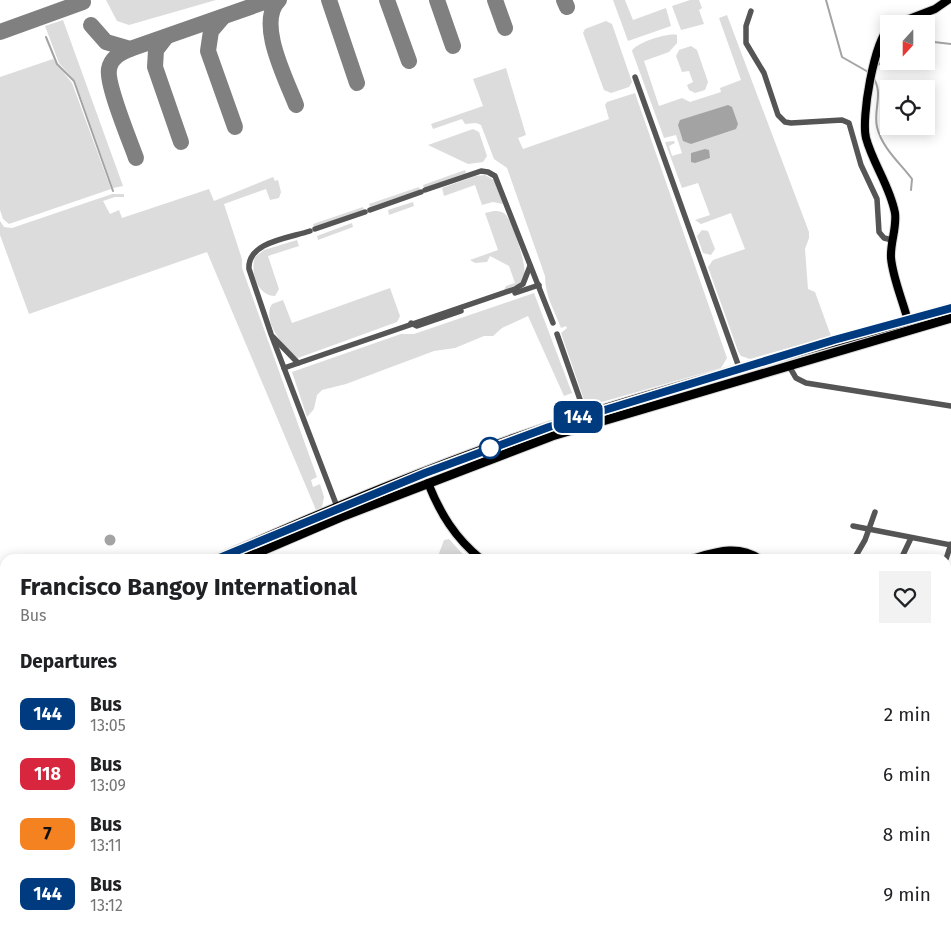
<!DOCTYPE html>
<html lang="en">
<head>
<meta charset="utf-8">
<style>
  body { margin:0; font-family:"Fira Sans",sans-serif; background:#f2f2f2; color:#202124; height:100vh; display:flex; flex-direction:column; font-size:19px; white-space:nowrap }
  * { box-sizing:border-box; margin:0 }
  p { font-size:16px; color:#757577 }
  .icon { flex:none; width:28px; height:28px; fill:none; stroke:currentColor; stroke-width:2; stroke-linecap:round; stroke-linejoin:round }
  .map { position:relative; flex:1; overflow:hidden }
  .side { position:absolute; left:0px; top:554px; width:951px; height:381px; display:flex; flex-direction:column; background:#fff; border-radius:15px 15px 0 0; box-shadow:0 2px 12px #0003 }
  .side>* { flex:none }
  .badge { padding:0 10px; border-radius:8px; font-size:18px; line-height:32px }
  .needle { width:32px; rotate:201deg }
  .buttons { position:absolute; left:880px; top:15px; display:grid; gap:10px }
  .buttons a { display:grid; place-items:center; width:55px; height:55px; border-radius:0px; background:#fff; box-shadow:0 2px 12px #0003; font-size:25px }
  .map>.badge { position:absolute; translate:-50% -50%; box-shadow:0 0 0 2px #fff }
  h2 { padding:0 20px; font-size:19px; line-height:45px }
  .round { display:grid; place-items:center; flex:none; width:52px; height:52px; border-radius:0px; background:#f2f2f2 }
  .headline { display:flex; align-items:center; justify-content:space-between; height:85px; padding:0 20px }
  h1 { font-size:24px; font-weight:700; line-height:38px }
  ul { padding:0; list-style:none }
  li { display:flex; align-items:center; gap:15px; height:60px; padding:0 20px }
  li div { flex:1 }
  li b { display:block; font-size:19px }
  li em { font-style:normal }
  li .badge { min-width:55px; font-weight:700; text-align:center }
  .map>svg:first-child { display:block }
  .green { fill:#dcdcdc }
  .water { fill:#a3a3a3 }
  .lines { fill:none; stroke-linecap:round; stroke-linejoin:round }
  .stream { stroke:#a3a3a3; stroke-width:2 }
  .taxiway { stroke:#808080; stroke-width:16 }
  .major-casing { stroke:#dbdbdb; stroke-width:10 }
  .highway-casing { stroke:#dbdbdb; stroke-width:11 }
  .minor { stroke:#555; stroke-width:5.5 }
  .major { stroke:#000; stroke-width:8 }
  .highway { stroke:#000; stroke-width:9 }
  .line-casing { stroke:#fff; stroke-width:11 }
  .line { stroke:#003b80; stroke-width:8 }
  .stop-dot { fill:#fff; stroke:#003b80; stroke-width:2.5 }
</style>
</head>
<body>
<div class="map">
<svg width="951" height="934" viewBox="0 0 951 934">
  <rect width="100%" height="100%" fill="#fff"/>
  <g class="green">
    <polygon points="106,0 216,0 129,25 117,21"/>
    <polygon points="613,0 625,0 633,20 666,8 671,26 628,41"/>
    <polygon points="690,0 699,0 702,8 699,10 704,24 681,30 672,6"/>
    <path d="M727,15L809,232V238L805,249L808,289L815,292L831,336L750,359L741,356L738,351L708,267L713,260L745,249L731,213L701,224L695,220L710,215L698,183L682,188L665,142L674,141L675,143L669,146L672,156L682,153L676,135L664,138L632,51C635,43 669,32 677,35V43L669,52L644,61L659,106L682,98L690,102L721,92L720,88L741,80L719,18Z"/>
    <polygon points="63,20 123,186 113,188 75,81 59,63 45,26"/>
    <polygon points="606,21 612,24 632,82 629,87 611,93 604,90 583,33 585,29"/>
    <polygon points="691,46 697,50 708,82 705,90 695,93 689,90 687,85 693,82 689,71 682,72 676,56 679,50"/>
    <polygon points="53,59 72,83 111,189 9,224 3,219 0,210 0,77"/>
    <path d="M506,68L526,135L518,138L523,149L609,119L605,105L607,102L635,93L727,358L721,368L595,404H589L584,400L561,333L567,328L566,326L561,328C555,311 545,297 545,276L507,168L494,159L481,125L476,123L465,124L462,119L433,129L431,124L483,106L473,79Z"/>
    <polygon points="473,129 479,132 487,156 483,162 468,164 428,145"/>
    <polygon points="465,170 466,173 424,188 423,185"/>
    <polygon points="485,175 494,180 503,204 493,202 482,205 475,185 444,196 442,188 475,176"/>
    <polygon points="273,177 275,181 278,180 281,192 279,198 270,200 266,189 224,204 242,259 242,268 317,477 311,480 313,487 320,484 324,497 322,507 316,510 207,252 29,314 0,235 0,221 4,227 12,228 112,194 124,194 124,197 115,197 103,201 110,214 119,210 122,218 209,189 214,201"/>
    <polygon points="419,187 420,190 370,207 369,204"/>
    <polygon points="413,202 414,206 389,215 388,210"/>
    <polygon points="363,207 364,210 314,227 313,224"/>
    <path d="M494,211C498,211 501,211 505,214C513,222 528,268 524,278C520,286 512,287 504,290L506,286L515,283L509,266L490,256L487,262L475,263L470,260L498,250L485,213Z"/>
    <polygon points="352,223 353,227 318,240 317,236"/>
    <polygon points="702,230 708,231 715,249 711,255 703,253 697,236"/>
    <path d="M297,240L299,246L268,256L279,289L275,296C257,296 250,271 255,257L264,250Z"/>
    <path d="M390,288L400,316L397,322L298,358C285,349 261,321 272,304L283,300L292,323Z"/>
    <polygon points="534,293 572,393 564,396 528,316 502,328 493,336 484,336 455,348 434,351 346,384 322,390 317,395 314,409 307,417 292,372 401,334 414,334"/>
    <polygon points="449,539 467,559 437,559 444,540"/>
  </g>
  <g class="water">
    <polygon points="728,105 732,107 738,124 736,129 691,144 683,141 678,125 680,120"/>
    <polygon points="705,149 709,150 710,158 695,163 691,162 691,153"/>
    <circle cx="110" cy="540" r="5.5"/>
  </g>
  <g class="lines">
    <g class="stream">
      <polyline points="826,0 842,57 870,73"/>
      <polyline points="46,37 57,64 74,81 113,191"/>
      <polyline points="926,44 934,42 951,44"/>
      <polyline points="875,66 889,59"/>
      <path d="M873,77C884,94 873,109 877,127C882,148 900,163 912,179L911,190"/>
    </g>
    <g class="taxiway">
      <path d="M279,0C256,22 286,79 296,105"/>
      <polyline points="329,0 357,83"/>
      <polyline points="387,0 409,61"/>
      <polyline points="437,0 453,46"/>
      <polyline points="495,0 505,28"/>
      <polyline points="564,0 567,7"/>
      <polyline points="223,17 211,31 208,51 235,127"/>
      <polyline points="91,25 106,42 130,49 270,0"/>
      <polyline points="0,32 83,2"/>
      <polyline points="166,37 156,50 155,67 181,142"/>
      <path d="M130,49C120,53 111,58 109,69C106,84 130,141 136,158"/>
    </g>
    <defs>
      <g id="major">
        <polyline points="896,24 935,9 948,0"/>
        <path d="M889,28C874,42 861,118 866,138C873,164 890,186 895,213C897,228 890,243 891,258C893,279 903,301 908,321"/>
        <path d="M428,483C440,513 455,538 481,559"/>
        <path d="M691,559C716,552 737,544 760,559"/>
        <polyline points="946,812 951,817"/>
      </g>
      <g id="highway">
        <path d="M217,559C325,511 438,463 550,426C682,382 818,348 951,308"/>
        <polyline points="243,559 341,517 552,436 951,318"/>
        <polyline points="0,649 5,647"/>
        <polyline points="0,662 5,660"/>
      </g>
    </defs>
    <use href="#major" class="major-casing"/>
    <use href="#highway" class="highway-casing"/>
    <g class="minor">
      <polyline points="751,11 746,26 746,43 764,73 778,115 785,122 791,123 842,120 849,123 861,165 877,199 879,232 884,238 892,240"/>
      <polyline points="635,77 740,370"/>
      <polyline points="425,190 481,171 488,172 495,176 553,323"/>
      <polyline points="370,210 421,192"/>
      <polyline points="315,229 365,212"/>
      <path d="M310,231C289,238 247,242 249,269L271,334L341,517"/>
      <polyline points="515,293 539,285"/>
      <polyline points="411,323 417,326 461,311"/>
      <polyline points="557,334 589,425"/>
      <polyline points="273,337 298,363"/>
      <polyline points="789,366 796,378 806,383 951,406"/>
      <polyline points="284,368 515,289 523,284 530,266"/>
      <polyline points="853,526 951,545"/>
      <polyline points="854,559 865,540 875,512"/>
      <polyline points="901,559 911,538"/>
      <polyline points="946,559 951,544"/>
      <polyline points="0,750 2,781 0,805"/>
      <polyline points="946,837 951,835"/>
      <polyline points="60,930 61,934"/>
      <polyline points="131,930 132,934"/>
      <polyline points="172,930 174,934"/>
      <polyline points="215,930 218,934"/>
      <polyline points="568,930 573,934"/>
      <polyline points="665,930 670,934"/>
      <polyline points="726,930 731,934"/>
      <polyline points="796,930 797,934"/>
      <polyline points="86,934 99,930"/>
      <polyline points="231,934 232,930"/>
      <polyline points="267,934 268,930"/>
      <polyline points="336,934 337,930"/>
      <polyline points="413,934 418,930"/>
      <polyline points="544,934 546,930"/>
      <polyline points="582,934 584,930"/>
      <polyline points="627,934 630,930"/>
      <polyline points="715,934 718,930"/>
      <polyline points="780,934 785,930"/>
    </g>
    <use href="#major" class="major"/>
    <use href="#highway" class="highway"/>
  </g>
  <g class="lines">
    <defs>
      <polyline id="line" points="217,559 425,473 549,427 834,340 951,308"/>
    </defs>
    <use href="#line" class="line-casing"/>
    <use href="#line" class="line"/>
  </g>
  <circle class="stop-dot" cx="490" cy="448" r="10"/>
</svg>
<div class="buttons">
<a><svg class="needle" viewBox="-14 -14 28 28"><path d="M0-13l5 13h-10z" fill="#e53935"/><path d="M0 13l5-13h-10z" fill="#757577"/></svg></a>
<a><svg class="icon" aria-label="locate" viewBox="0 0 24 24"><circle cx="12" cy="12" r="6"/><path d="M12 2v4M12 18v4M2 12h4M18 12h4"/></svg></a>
</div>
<b class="badge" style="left:578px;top:417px;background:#003b80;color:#fff">144</b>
<section class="side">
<div class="headline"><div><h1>Francisco Bangoy International</h1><p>Bus</p></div><a class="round"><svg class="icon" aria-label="heart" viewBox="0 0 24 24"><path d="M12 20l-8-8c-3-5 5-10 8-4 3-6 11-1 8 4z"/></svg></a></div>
<h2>Departures</h2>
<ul>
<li><span class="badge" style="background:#003b80;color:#fff">144</span><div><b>Bus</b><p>13:05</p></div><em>2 min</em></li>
<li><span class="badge" style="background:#d7263d;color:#fff">118</span><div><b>Bus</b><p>13:09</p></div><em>6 min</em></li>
<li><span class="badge" style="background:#f58220;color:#111">7</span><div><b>Bus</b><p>13:11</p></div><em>8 min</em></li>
<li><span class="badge" style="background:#003b80;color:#fff">144</span><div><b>Bus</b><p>13:12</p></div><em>9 min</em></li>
</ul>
</section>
</div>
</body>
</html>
